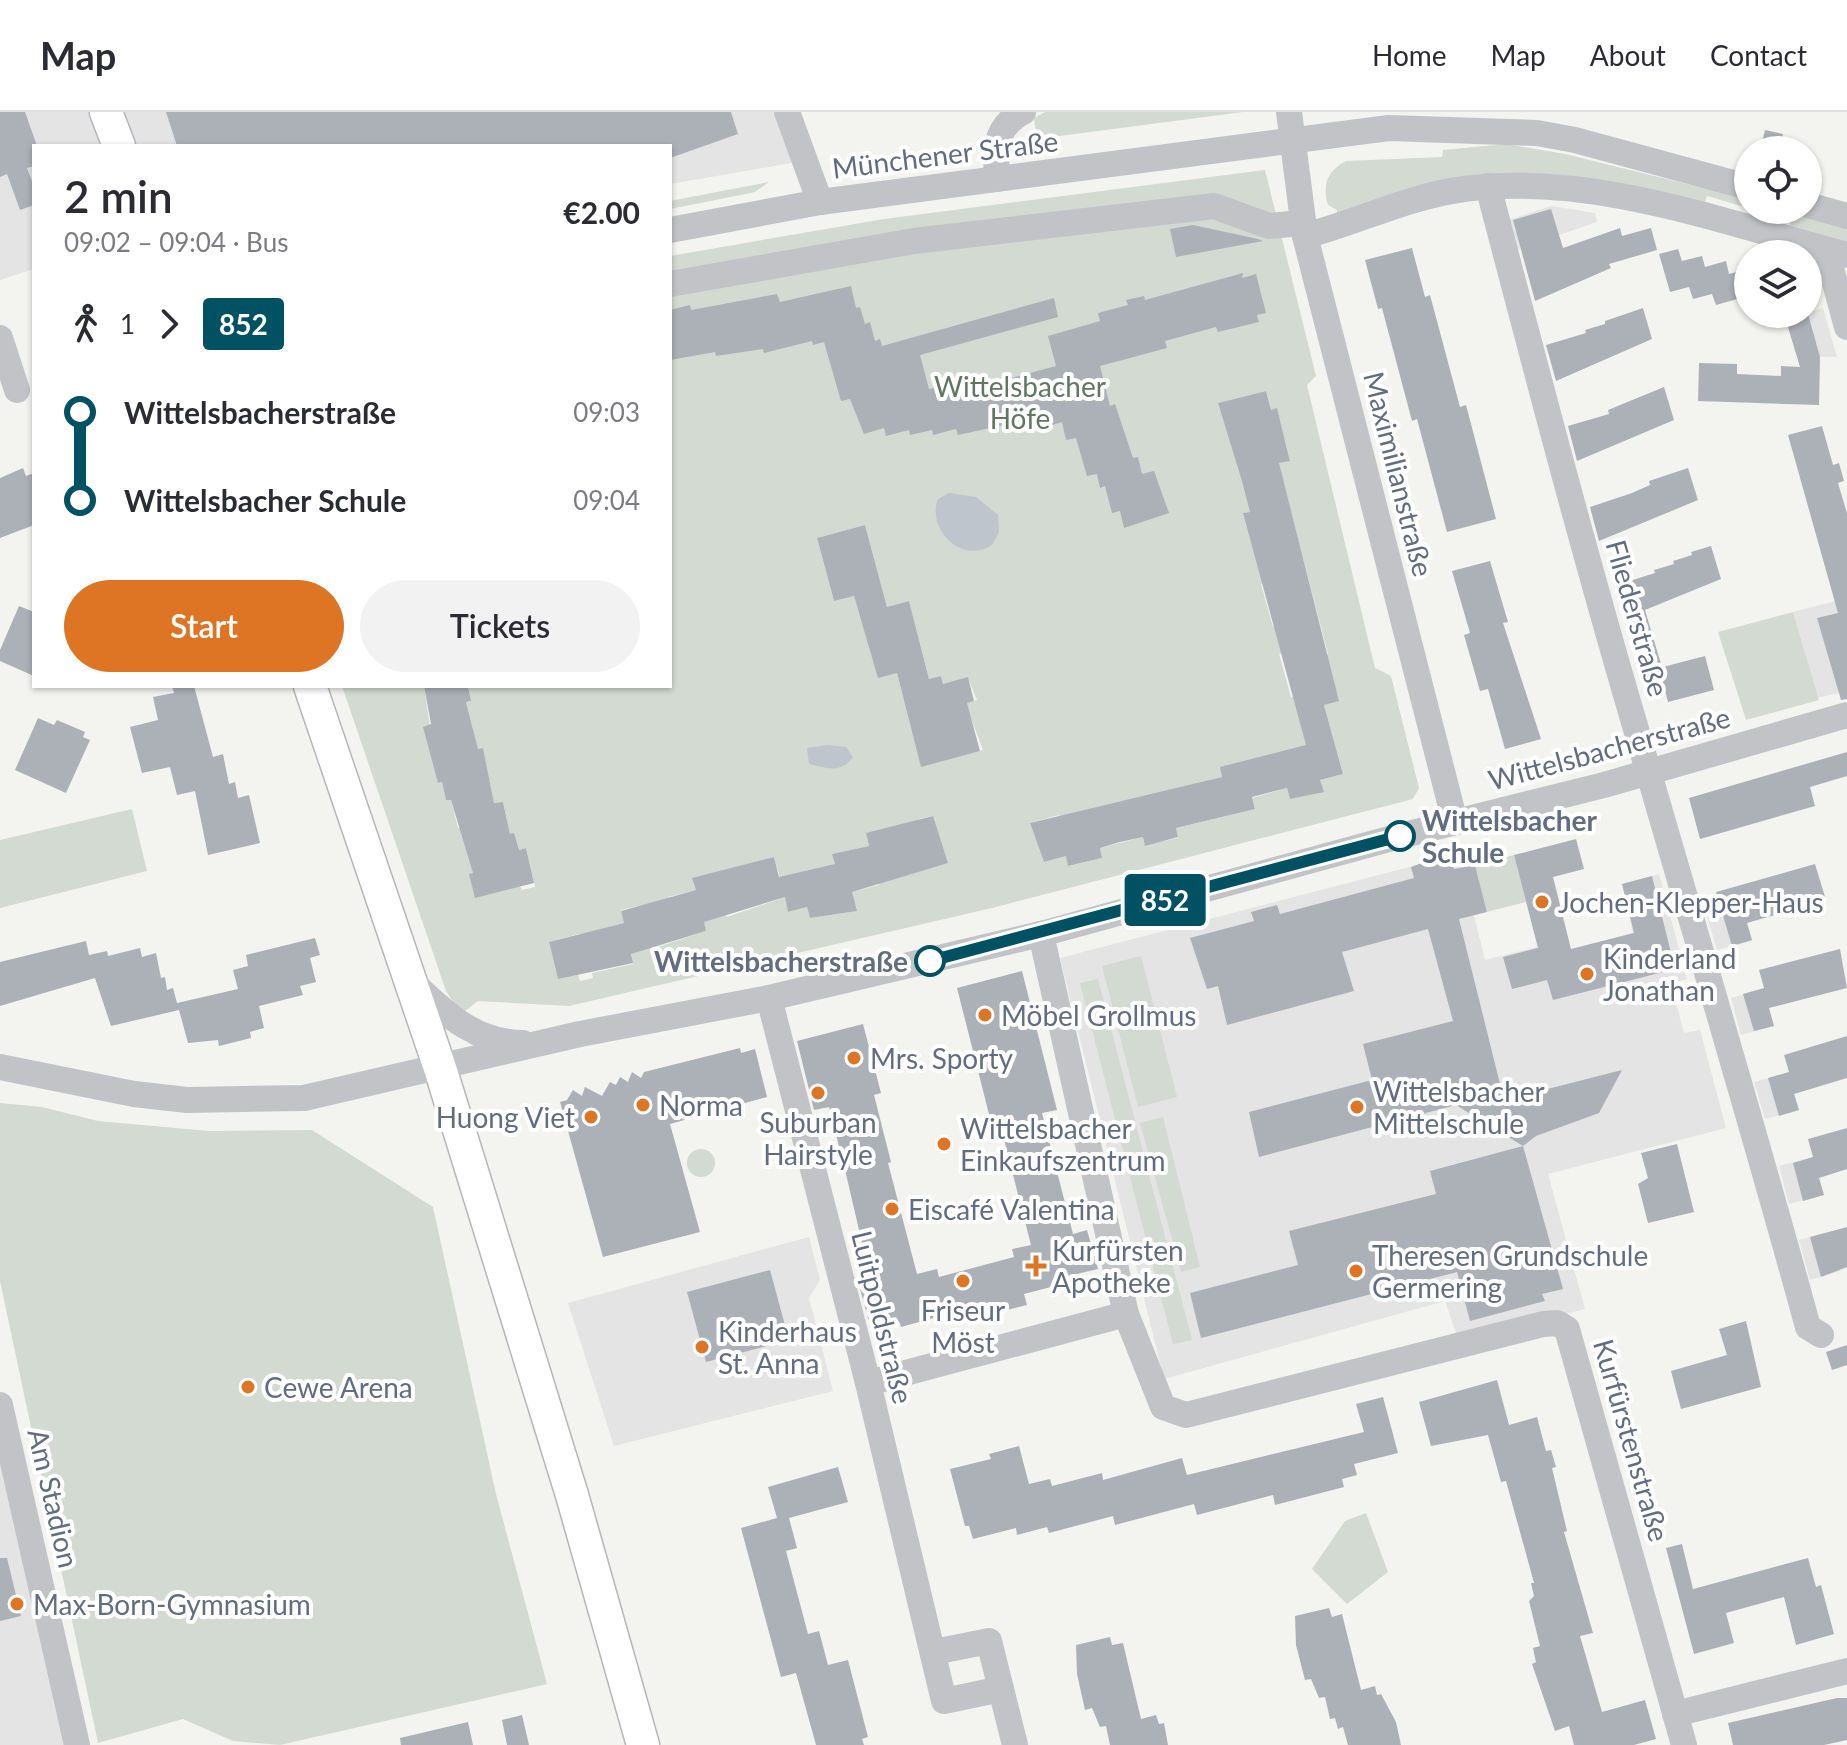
<!DOCTYPE html>
<html lang="en">
<head>
<meta charset="utf-8">
<style>
  body { margin:0; font-family:Lato,sans-serif; background:#f2f2f3; color:#2b2b33; height:100vh; display:flex; flex-direction:column; font-size:30px; white-space:nowrap }
  * { box-sizing:border-box; margin:0 }
  p { font-size:26px; color:#7c7c81 }
  .icon { flex:none; width:44px; height:44px; fill:none; stroke:currentColor; stroke-width:2; stroke-linecap:round; stroke-linejoin:round }
  .map { position:relative; flex:1; overflow:hidden }
  .panel { position:absolute; left:32px; top:32px; width:640px; height:544px; display:flex; flex-direction:column; background:#fff; border-radius:0px; box-shadow:0 2px 6px #0004 }
  .panel>* { flex:none }
  .badge { padding:0 16px; border-radius:6px; font-size:28px; line-height:52px }
  .controls { position:absolute; left:1734px; top:24px; display:grid; gap:16px }
  .controls a { display:grid; place-items:center; width:88px; height:88px; border-radius:50%; background:#fff; box-shadow:0 2px 6px #0004; font-size:40px }
  .map>.badge { position:absolute; translate:-50% -50%; box-shadow:0 0 0 4px #fff }
  .legs { display:flex; align-items:center; gap:12px; height:88px; padding:0 32px; font-size:26px }
  .legs p { margin-inline-start:auto }
  .headline { display:flex; align-items:center; justify-content:space-between; height:136px; padding:0 32px }
  h1 { font-size:44px; font-weight:600; line-height:60px }
  .button { display:flex; gap:16px; margin-top:auto; padding:16px 32px }
  .button a { flex:1; height:92px; border-radius:48px; background:#de7525; color:#fff; font-size:32px; font-weight:600; line-height:92px; text-align:center }
  .button a+a { background:#f2f2f3; color:#2b2b33 }
  ul { padding:0 32px; list-style:none }
  li { display:flex; align-items:center; gap:28px; height:88px; font-size:30px }
  li i { display:grid; place-items:center; width:12px; height:100%; margin:0 10px; background:currentColor }
  li i::after { content:''; width:20px; height:20px; margin:-10px; border:6px solid; border-radius:50%; background:#fff }
  li p { margin-inline-start:auto }
  li:first-child i { background:linear-gradient(#0000 50%,currentColor 0) }
  li:last-child i { background:linear-gradient(currentColor 50%,#0000 0) }
  header { display:flex; align-items:center; gap:48px; box-sizing:border-box; height:112px; padding:0 40px; background:#fff; border-bottom:2px solid #e1e1e2 }
  header strong { font-size:38px }
  nav { display:flex; gap:44px; margin-inline-start:auto; font-size:28px }
  .map>svg:first-child { display:block }
  .built { fill:#e3e4e3 }
  .green { fill:#d3dad1; fill-rule:evenodd }
  .water { fill:#bec5cc }
  .building { fill:#acb1b7 }
  .lines { fill:none; stroke-linecap:round; stroke-linejoin:round }
  .major-casing { stroke:#b4b6bb; stroke-width:35 }
  .minor { stroke:#c1c3c7; stroke-width:26 }
  .major { stroke:#fff; stroke-width:32 }
  .line-1-casing { stroke:#fff; stroke-width:18 }
  .line-1 { stroke:#005262; stroke-width:12 }
  .stop-1-dot { fill:#fff; stroke:#005262; stroke-width:4 }
  .poi-dot { fill:#de7525; stroke:#fff; stroke-width:3 }
  .labels { text-anchor:middle; dominant-baseline:central; stroke-width:8; stroke-linejoin:round; paint-order:stroke }
  .street-label { font-size:28px; fill:#636d80; stroke:#fff }
  .park-label { font-size:28px; fill:#627762; stroke:#fff }
  .stop-label { font-size:28px; font-weight:bold; fill:#636d80; stroke:#fff; text-anchor:start }
  .poi-label { font-size:28px; fill:#636d80; stroke:#fff; text-anchor:start }
</style>
</head>
<body>
<header>
<strong>Map</strong>
<nav><a>Home</a><a>Map</a><a>About</a><a>Contact</a></nav>
</header>
<div class="map">
<svg width="1847" height="1633" viewBox="0 0 1847 1633">
  <rect width="100%" height="100%" fill="#f3f4ef"/>
  <g class="built">
    <polygon points="0,0 776,0 792,51 670,72 670,34 34,34 34,157 0,168"/>
    <polygon points="1551,94 1595,101 1597,110 1512,139 1503,110"/>
    <polygon points="1823,196 1837,245 1798,244 1786,208"/>
    <polygon points="1847,486 1847,579 1818,586 1793,500"/>
    <polygon points="1459,742 1485,848 1537,835 1541,845 1633,821 1622,772 1659,762 1687,867 1671,871 1684,921 1700,918 1726,1016 1548,1062 1585,1197 1459,1229 1445,1189 1164,1267 1060,846"/>
    <polygon points="1738,782 1752,829 1717,838 1703,791"/>
    <polygon points="1763,877 1774,914 1741,923 1731,886"/>
    <polygon points="1788,961 1799,998 1765,1007 1754,970"/>
    <polygon points="1813,1045 1824,1083 1789,1092 1779,1054"/>
    <polygon points="1829,1120 1840,1159 1810,1168 1799,1128"/>
    <polygon points="809,1125 820,1168 809,1186 833,1279 614,1334 568,1191"/>
    <polygon points="0,1352 69,1633 0,1633"/>
  </g>
  <g class="green">
    <polygon points="1045,0 1243,0 1037,27 1034,6"/>
    <path d="M1506,32L1565,42L1748,87V96L1707,84L1704,92L1563,67L1337,107V98L1328,93C1322,73 1327,59 1346,49L1442,45L1443,38Z"/>
    <path d="M1265,58L1316,264L1307,273L1375,556L1391,564L1419,676L1413,687L992,796L569,894L478,889L461,902L446,879L342,574H424L438,671L442,670L446,688H451L458,716L464,715L473,761L470,762L520,774L522,778L535,775L526,736L518,738L514,722H510L503,690L494,691L483,637L472,638L467,619L473,617L466,590L471,589L468,574H670V144L884,107ZM1266,279L1271,298L1277,297L1290,348L1240,361L1218,291ZM1284,373L1328,542L1324,544L1339,588L1324,593L1343,662L1320,668L1323,679L1290,687L1287,676L1252,686L1255,697L1176,716L1178,726L1145,733L1143,725L1100,736L1102,746L1069,754L1066,744L1044,750L1030,711L1059,703L1062,715L1160,681L1222,665L1221,655L1308,641L1297,584L1291,585L1279,542L1285,540L1280,513L1273,515L1261,472L1268,469L1244,401L1250,400L1247,385ZM865,413L887,495L909,489L929,567L941,564L943,572L968,566L977,588L960,593L971,606L983,638L957,645L955,638L944,649L921,654L897,561L859,501L854,484L834,489L817,426ZM932,704L948,751L876,760L879,773L852,780L856,799L810,806L807,795L789,800L785,785L727,805L724,797L702,803L706,819L655,836L653,829L630,834L633,852L592,861L593,866L580,869L578,862L558,867L549,830L578,822H606L605,816L624,811L621,798L642,793H670L668,785L696,778L693,767L774,745L781,769L808,758H836L833,742L869,734L866,721L922,719L919,707Z"/>
    <polygon points="769,70 755,80 670,97 670,89"/>
    <polygon points="1756,98 1788,98 1847,115 1847,133 1789,118 1791,108"/>
    <polygon points="1793,500 1819,588 1746,608 1718,520"/>
    <polygon points="132,697 147,759 0,796 0,728"/>
    <polygon points="1514,743 1526,790 1487,800 1475,753"/>
    <polygon points="1141,844 1177,985 1138,995 1102,854"/>
    <polygon points="1098,867 1192,1228 1173,1232 1080,871"/>
    <polygon points="0,991 42,995 98,1009 209,1019 312,1018 433,1095 496,1382 547,1572 280,1633 233,1629 183,1607 98,1631 0,1169"/>
    <polygon points="1163,1005 1200,1155 1181,1160 1140,1011"/>
    <circle cx="701" cy="1051" r="14"/>
    <polygon points="1366,1401 1388,1460 1347,1492 1312,1457 1345,1409"/>
  </g>
  <g class="water">
    <path d="M949,381L976,385L998,403L999,420L992,433C963,453 926,418 938,387Z"/>
    <path d="M828,633L846,635L853,645C841,662 827,656 809,652L807,636Z"/>
  </g>
  <g class="building">
    <polygon points="0,0 25,0 37,34 34,34 34,54 27,56 34,75 34,93 20,98 7,62 0,65"/>
    <polygon points="166,0 731,0 738,22 670,46 670,34 177,34"/>
    <polygon points="1765,18 1783,22 1779,38 1761,35"/>
    <polygon points="1551,97 1563,136 1620,116 1622,124 1651,116 1657,138 1609,152 1611,156 1535,189 1513,108"/>
    <polygon points="1193,113 1258,127 1263,129 1176,145 1170,117"/>
    <polygon points="1412,136 1425,185 1430,183 1460,295 1466,293 1496,407 1447,420 1417,307 1412,309 1382,196 1378,197 1365,148"/>
    <polygon points="1678,137 1682,149 1702,144 1705,155 1726,149 1729,162 1748,157 1748,184 1716,193 1712,182 1693,187 1689,175 1670,180 1659,142"/>
    <polygon points="1243,161 1242,166 1256,162 1266,201 1257,203 1259,210 1218,220 1216,215 1165,229 1167,236 1100,254 1110,294 1115,292 1133,346 1138,345 1142,362 1154,359 1169,401 1124,416 1120,399 1112,401 1105,374 1100,376 1097,362 1087,364 1076,326 1066,328 1062,310 1049,314 1048,307 1024,313 1023,309 958,323 956,317 933,323 932,318 910,323 909,318 886,324 884,316 864,322 850,287 841,289 824,230 813,233 812,229 764,241 763,237 716,244 715,240 670,248 670,198 690,193 691,198 777,182 780,190 851,174 856,196 860,195 865,212 870,210 875,229 880,227 882,234 1054,186 1058,205 920,243 929,277 984,265 986,273 1056,254 1048,224 1100,209 1098,201 1128,193 1126,188 1144,184 1145,188"/>
    <polygon points="1643,196 1652,227 1556,269 1546,233 1586,221 1585,218 1605,212 1605,209"/>
    <polygon points="1784,202 1808,202 1820,245 1819,293 1698,289 1699,251 1737,252 1737,262 1781,264 1781,254 1800,255"/>
    <polygon points="1664,275 1674,308 1577,349 1568,314 1609,302 1608,298"/>
    <polygon points="1266,279 1271,298 1277,296 1290,349 1279,351 1339,589 1324,593 1343,662 1320,668 1324,680 1290,687 1287,676 1252,685 1255,697 1176,716 1178,725 1145,734 1143,725 1120,730 1100,736 1102,746 1068,754 1066,744 1044,750 1030,711 1222,665 1220,655 1306,633 1243,401 1250,400 1242,369 1218,291"/>
    <polygon points="1822,314 1833,353 1839,351 1844,369 1838,371 1847,401 1847,587 1841,588 1817,506 1838,501 1788,323"/>
    <polygon points="23,356 26,364 34,361 34,413 0,426 0,366"/>
    <polygon points="1688,356 1698,388 1599,429 1590,395 1632,381 1650,373 1649,369"/>
    <polygon points="865,413 887,495 909,489 929,567 941,564 943,572 968,565 974,589 967,591 980,639 921,655 897,561 878,566 854,484 834,489 817,426"/>
    <polygon points="1711,434 1721,467 1645,498 1661,552 1641,558 1617,473 1655,461 1654,458 1674,452 1673,449 1692,443 1691,440"/>
    <polygon points="1490,449 1508,510 1503,511 1541,627 1505,637 1488,577 1480,579 1464,523 1470,521 1452,459"/>
    <polygon points="19,494 34,500 34,564 0,549 0,538"/>
    <polygon points="1705,544 1714,578 1668,590 1659,556"/>
    <polygon points="172,574 194,574 213,645 223,642 229,672 235,670 238,686 249,683 260,731 208,743 195,679 177,683 170,655 142,661 130,615 158,608 153,585 174,581"/>
    <polygon points="424,574 468,574 471,589 466,590 478,637 483,636 494,691 503,690 510,722 514,721 519,738 526,736 534,771 475,786 469,762 473,761 451,688 446,688 442,670 438,671 423,615 431,612"/>
    <polygon points="38,606 54,613 57,608 85,620 83,625 90,628 66,681 15,658"/>
    <polygon points="1847,640 1847,664 1810,675 1815,694 1700,727 1689,686"/>
    <polygon points="933,704 948,751 852,780 857,799 810,806 807,795 788,800 785,785 704,810 706,819 631,842 633,851 558,867 549,830 624,811 621,799 696,778 692,766 774,745 779,765 835,752 832,742 869,734 866,721"/>
    <polygon points="1576,727 1584,757 1553,765 1571,837 1634,821 1622,772 1652,764 1675,857 1553,888 1547,868 1512,877 1503,845 1538,836 1514,743"/>
    <polygon points="1449,741 1454,757 1475,753 1487,800 1459,807 1504,988 1622,958 1599,1001 1536,1024 1523,1034 1456,993 1259,1045 1249,1000 1372,968 1363,932 1453,909 1428,817 1342,840 1354,879 1227,913 1218,874 1207,877 1190,826 1254,809 1251,800 1277,793 1280,802 1414,766 1411,755"/>
    <polygon points="1815,752 1826,788 1747,811 1752,828 1732,834 1716,780"/>
    <polygon points="315,826 320,843 310,846 316,870 300,874 303,883 259,894 264,916 250,920 251,926 219,934 218,928 188,931 179,898 111,914 95,866 0,894 0,850 86,829 89,843 107,839 108,844 140,836 142,845 156,841 161,866 165,865 167,878 173,876 177,891 238,877 233,858 248,854 246,843"/>
    <polygon points="1840,837 1847,876 1769,896 1774,914 1754,919 1743,882 1764,876 1759,858"/>
    <polygon points="1022,859 1057,998 1042,1001 1073,1122 1087,1118 1098,1157 1068,1164 1070,1170 1024,1182 1027,1193 951,1212 948,1202 901,1215 899,1209 871,1217 860,1177 872,1174 846,1062 829,995 814,998 797,929 863,912 881,981 874,983 891,1050 888,1051 917,1162 937,1157 939,1165 1014,1145 1012,1137 1031,1133 1000,1012 992,1014 957,876"/>
    <polygon points="1847,924 1847,966 1794,982 1799,998 1779,1004 1768,966 1789,960 1784,943"/>
    <polygon points="740,936 741,941 755,937 767,985 670,1012 700,1120 603,1145 560,990 567,988 573,978 582,984 585,975 602,984 610,970 616,973 620,965 628,970 632,960 641,966 644,960"/>
    <polygon points="1847,1016 1847,1057 1819,1066 1824,1083 1803,1089 1793,1051 1813,1045 1808,1027"/>
    <polygon points="1677,1032 1694,1100 1648,1111 1638,1072 1648,1066 1641,1041"/>
    <polygon points="1523,1034 1563,1177 1542,1182 1545,1189 1470,1209 1457,1160 1201,1226 1190,1181 1298,1153 1289,1119 1436,1082 1430,1059"/>
    <polygon points="1847,1115 1847,1155 1821,1165 1810,1125"/>
    <polygon points="770,1158 789,1228 706,1250 687,1180"/>
    <polygon points="1746,1209 1761,1275 1681,1297 1671,1259 1727,1243 1719,1217"/>
    <polygon points="1847,1233 1847,1253 1832,1258 1826,1240"/>
    <polygon points="1497,1268 1509,1313 1537,1305 1546,1339 1551,1338 1556,1355 1552,1356 1567,1419 1564,1420 1593,1521 1580,1524 1602,1600 1645,1588 1656,1627 1634,1633 1574,1633 1569,1614 1555,1619 1532,1552 1536,1550 1533,1536 1540,1534 1529,1489 1534,1484 1531,1471 1534,1471 1506,1369 1501,1370 1488,1323 1431,1334 1419,1290"/>
    <polygon points="1383,1285 1398,1341 1354,1352 1357,1363 1342,1367 1344,1375 1275,1393 1273,1383 1197,1403 1194,1392 1115,1413 1113,1404 1049,1421 1047,1415 1017,1423 1016,1416 973,1427 969,1414 965,1414 950,1357 991,1347 989,1342 1019,1334 1029,1372 1050,1367 1052,1374 1102,1361 1103,1368 1182,1346 1187,1363 1364,1320 1356,1292"/>
    <polygon points="838,1355 848,1390 789,1406 797,1436 786,1439 808,1522 819,1519 828,1553 848,1548 868,1625 862,1627 864,1633 816,1633 796,1561 781,1565 741,1416 777,1406 768,1375"/>
    <polygon points="1682,1432 1693,1477 1808,1446 1816,1475 1821,1473 1834,1522 1796,1533 1784,1485 1726,1501 1734,1531 1694,1542 1666,1436"/>
    <polygon points="0,1446 7,1446 21,1504 0,1509"/>
    <polygon points="1329,1496 1332,1505 1342,1502 1361,1578 1375,1574 1377,1583 1381,1582 1396,1610 1401,1633 1348,1633 1343,1615 1338,1617 1335,1606 1330,1607 1325,1585 1319,1586 1311,1567 1305,1568 1296,1533 1295,1504"/>
    <polygon points="1110,1525 1112,1533 1123,1531 1141,1607 1156,1603 1159,1612 1164,1611 1168,1633 1110,1633 1106,1614 1100,1615 1092,1596 1085,1598 1077,1562 1076,1533"/>
    <polygon points="1837,1586 1847,1586 1847,1628 1824,1633 1733,1633 1728,1611"/>
    <polygon points="522,1603 529,1633 507,1633 502,1608"/>
    <polygon points="468,1610 473,1633 401,1633 400,1626"/>
  </g>
  <g class="lines">
    <defs>
      <g id="major">
        <polyline points="106,0 119,34"/>
        <polyline points="310,574 440,956 572,1383 643,1633"/>
      </g>
    </defs>
    <use href="#major" class="major-casing"/>
    <g class="minor">
      <polyline points="787,0 820,90"/>
      <polyline points="1289,0 1305,124 1455,710"/>
      <path d="M997,67C995,39 994,15 1023,0"/>
      <path d="M1488,74C1537,261 1586,449 1641,634C1697,828 1755,1021 1808,1215L1821,1223"/>
      <polyline points="1808,93 1847,104"/>
      <polyline points="670,118 820,90 1389,16 1537,21 1575,28 1748,75"/>
      <path d="M1305,124C1357,110 1410,84 1464,77C1592,60 1725,111 1847,143"/>
      <polyline points="1826,138 1847,215"/>
      <polyline points="670,172 914,129 1214,94 1269,114 1302,111"/>
      <polyline points="0,226 17,278"/>
      <polyline points="1041,822 1126,1202 1163,1295 1186,1303 1543,1212 1557,1211 1567,1217 1684,1633"/>
      <path d="M411,869C444,900 474,931 523,931"/>
      <polyline points="769,886 868,1271 944,1589 1001,1577"/>
      <polyline points="0,955 134,982 187,988 304,986 580,922 769,886 1041,822 1400,724 1604,673 1847,603"/>
      <polyline points="868,1271 1126,1202"/>
      <polyline points="0,1293 77,1633"/>
      <polyline points="934,1540 989,1529 1015,1633"/>
      <polyline points="1675,1602 1847,1559"/>
    </g>
    <use href="#major" class="major"/>
  </g>
  <g class="lines">
    <defs>
      <polyline id="line-1" points="930,849 1400,724"/>
    </defs>
    <use href="#line-1" class="line-1-casing"/>
    <use href="#line-1" class="line-1"/>
  </g>
  <g class="stop-1-dot">
    <circle cx="1400" cy="724" r="14"/>
    <circle cx="930" cy="849" r="14"/>
  </g>
  <g class="poi-dot">
    <circle cx="1542" cy="790" r="8"/>
    <circle cx="1587" cy="862" r="8"/>
    <circle cx="985" cy="903" r="8"/>
    <circle cx="854" cy="946" r="8"/>
    <circle cx="818" cy="981" r="8"/>
    <circle cx="643" cy="993" r="8"/>
    <circle cx="1357" cy="995" r="8"/>
    <circle cx="591" cy="1005" r="8"/>
    <circle cx="944" cy="1032" r="8"/>
    <circle cx="892" cy="1097" r="8"/>
    <path d="M1032 1142h8v8h8v8h-8v8h-8v-8h-8v-8h8z"/>
    <circle cx="1356" cy="1159" r="8"/>
    <circle cx="963" cy="1169" r="8"/>
    <circle cx="702" cy="1235" r="8"/>
    <circle cx="248" cy="1275" r="8"/>
    <circle cx="17" cy="1492" r="8"/>
  </g>
  <g class="labels">
    <g class="street-label">
      <text transform="translate(945 42) rotate(-7)">Münchener Straße</text>
      <text transform="translate(1399 362) rotate(76)">Maximilianstraße</text>
      <text transform="translate(1638 506) rotate(74)">Fliederstraße</text>
      <text transform="translate(1609 636) rotate(-15)">Wittelsbacherstraße</text>
      <text transform="translate(883 1205) rotate(76)">Luitpoldstraße</text>
      <text transform="translate(1632 1328) rotate(74)">Kurfürstenstraße</text>
      <text transform="translate(54 1386) rotate(77)">Am Stadion</text>
    </g>
    <g class="park-label">
      <text x="1020" y="274">Wittelsbacher<tspan x="1020" dy="32">Höfe</tspan></text>
    </g>
    <g class="stop-label">
      <text x="1422" y="708">Wittelsbacher<tspan x="1422" dy="32">Schule</tspan></text>
      <text x="908" y="849" text-anchor="end">Wittelsbacherstraße</text>
    </g>
    <g class="poi-label">
      <text x="1558" y="790">Jochen-Klepper-Haus</text>
      <text x="1603" y="846">Kinderland<tspan x="1603" dy="32">Jonathan</tspan></text>
      <text x="1001" y="903">Möbel Grollmus</text>
      <text x="870" y="946">Mrs. Sporty</text>
      <text x="1373" y="979">Wittelsbacher<tspan x="1373" dy="32">Mittelschule</tspan></text>
      <text x="659" y="993">Norma</text>
      <text x="575" y="1005" text-anchor="end">Huong Viet</text>
      <text x="818" y="1010" text-anchor="middle">Suburban<tspan x="818" dy="32">Hairstyle</tspan></text>
      <text x="960" y="1016">Wittelsbacher<tspan x="960" dy="32">Einkaufszentrum</tspan></text>
      <text x="908" y="1097">Eiscafé Valentina</text>
      <text x="1052" y="1138">Kurfürsten<tspan x="1052" dy="32">Apotheke</tspan></text>
      <text x="1372" y="1143">Theresen Grundschule<tspan x="1372" dy="32">Germering</tspan></text>
      <text x="963" y="1198" text-anchor="middle">Friseur<tspan x="963" dy="32">Möst</tspan></text>
      <text x="718" y="1219">Kinderhaus<tspan x="718" dy="32">St. Anna</tspan></text>
      <text x="264" y="1275">Cewe Arena</text>
      <text x="33" y="1492">Max-Born-Gymnasium</text>
    </g>
  </g>
</svg>
<div class="controls">
<a><svg class="icon" aria-label="locate" viewBox="0 0 24 24"><circle cx="12" cy="12" r="6"/><path d="M12 2v4M12 18v4M2 12h4M18 12h4"/></svg></a>
<a><svg class="icon" aria-label="layers" viewBox="0 0 24 24"><path d="M12 4l9 5-9 5-9-5zM3 14l9 5 9-5"/></svg></a>
</div>
<b class="badge" style="left:1165px;top:788px;background:#005262;color:#fff">852</b>
<section class="panel">
<div class="headline"><div><h1>2 min</h1><p>09:02 – 09:04 · Bus</p></div><b>€2.00</b></div>
<div class="legs"><svg class="icon" aria-label="walk" viewBox="0 0 24 24"><circle cx="13" cy="4" r="2"/><path d="M13 8l-2 6 4 7M11 14l-3 7M7 12l3-4h3l4 4"/></svg>1<svg class="icon" aria-label="forward" viewBox="0 0 24 24"><path d="M9 5l7 7-7 7"/></svg><b class="badge" style="background:#005262;color:#fff">852</b></div>
<ul>
<li><i style="color:#005262"></i><b>Wittelsbacherstraße</b><p>09:03</p></li>
<li><i style="color:#005262"></i><b>Wittelsbacher Schule</b><p>09:04</p></li>
</ul>
<div class="button"><a>Start</a><a>Tickets</a></div>
</section>
</div>
</body>
</html>
